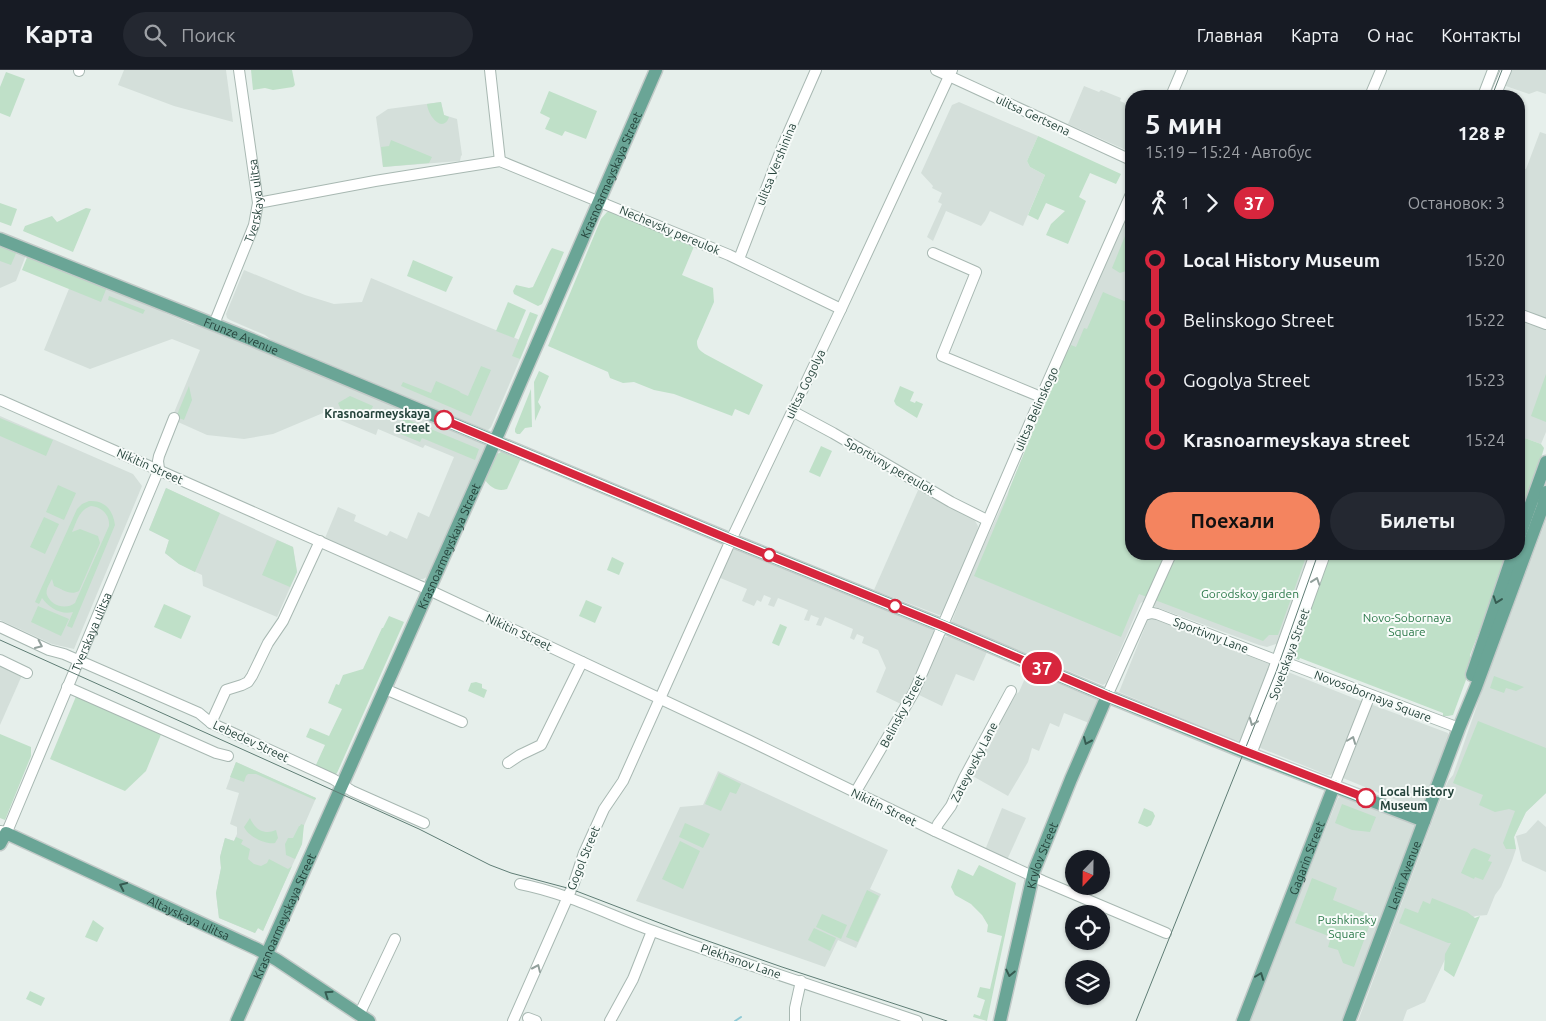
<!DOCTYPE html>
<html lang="ru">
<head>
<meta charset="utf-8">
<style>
  body { margin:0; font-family:Ubuntu,sans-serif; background:#242831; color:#f1f3f6; height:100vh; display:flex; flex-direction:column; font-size:19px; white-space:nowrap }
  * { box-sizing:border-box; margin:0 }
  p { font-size:16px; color:#9ea1a6 }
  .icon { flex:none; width:28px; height:28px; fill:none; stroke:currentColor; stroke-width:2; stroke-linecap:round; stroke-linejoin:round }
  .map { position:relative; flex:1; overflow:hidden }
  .details { position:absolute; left:1125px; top:20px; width:400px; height:470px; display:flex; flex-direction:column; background:#171b24; border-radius:20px; box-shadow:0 1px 4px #0004 }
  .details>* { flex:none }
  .badge { padding:0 10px; border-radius:16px; font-size:18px; line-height:32px }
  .needle { width:32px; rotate:202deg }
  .tools { position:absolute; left:1065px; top:780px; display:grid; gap:10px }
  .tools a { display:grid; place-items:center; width:45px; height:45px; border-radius:50%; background:#171b24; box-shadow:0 1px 4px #0004; font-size:25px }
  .map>.badge { position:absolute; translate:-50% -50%; box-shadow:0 0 0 2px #fff }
  .legs { display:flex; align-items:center; gap:8px; height:55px; padding:0 20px; font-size:16px }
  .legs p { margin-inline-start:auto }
  .summary { display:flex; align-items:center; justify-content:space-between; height:85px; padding:0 20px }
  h1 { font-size:28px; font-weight:600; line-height:38px }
  .action { display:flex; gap:10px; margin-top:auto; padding:10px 20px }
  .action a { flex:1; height:58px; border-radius:30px; background:#f4845f; color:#111; font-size:20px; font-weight:600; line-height:58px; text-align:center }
  .action a+a { background:#242831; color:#f1f3f6 }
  ul { padding:0 20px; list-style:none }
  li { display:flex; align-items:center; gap:18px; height:60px; font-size:19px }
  li i { display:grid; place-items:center; width:8px; height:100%; margin:0 6px; background:currentColor }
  li i::after { content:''; width:12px; height:12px; margin:-6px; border:4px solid; border-radius:50%; background:#171b24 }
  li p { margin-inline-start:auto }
  li:first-child i { background:linear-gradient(#0000 50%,currentColor 0) }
  li:last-child i { background:linear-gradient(currentColor 50%,#0000 0) }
  header { display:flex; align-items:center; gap:30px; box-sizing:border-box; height:70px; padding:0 25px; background:#171b24; border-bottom:1px solid #363941 }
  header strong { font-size:24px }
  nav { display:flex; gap:28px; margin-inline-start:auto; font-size:18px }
  .search { width:350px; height:45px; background:#242831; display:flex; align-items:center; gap:12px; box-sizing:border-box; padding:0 18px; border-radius:28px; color:#9ea1a6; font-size:19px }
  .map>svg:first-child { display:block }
  .built { fill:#d4dfda }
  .green { fill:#bfe0c8; fill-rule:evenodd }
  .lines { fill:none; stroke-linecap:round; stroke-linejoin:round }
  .stream { stroke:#8ec9d4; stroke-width:2 }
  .minor-casing { stroke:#a8b8b2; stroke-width:12 }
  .major-casing { stroke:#c2cac8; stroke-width:15 }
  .minor { stroke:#fff; stroke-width:10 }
  .major { stroke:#6aa596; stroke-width:12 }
  .tram { stroke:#5f7d75; stroke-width:1 }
  .oneway { stroke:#92a09c }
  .oneway2 { stroke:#365b51 }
  .line-1-casing { stroke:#fff; stroke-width:11 }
  .line-1 { stroke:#d7263d; stroke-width:8 }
  .stop-1-dot { fill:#fff; stroke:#d7263d; stroke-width:2.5 }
  .labels { text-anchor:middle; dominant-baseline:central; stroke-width:4; stroke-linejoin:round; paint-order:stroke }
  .street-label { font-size:12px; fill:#24423a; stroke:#f7fbf9 }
  .stop-label { font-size:12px; font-weight:bold; fill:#24423a; stroke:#f7fbf9; text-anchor:end }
  .park-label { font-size:12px; fill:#2d7a4b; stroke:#f7fbf9 }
</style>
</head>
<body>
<header>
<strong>Карта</strong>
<div class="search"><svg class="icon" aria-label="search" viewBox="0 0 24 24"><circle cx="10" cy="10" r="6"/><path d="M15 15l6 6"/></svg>Поиск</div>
<nav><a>Главная</a><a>Карта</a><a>О нас</a><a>Контакты</a></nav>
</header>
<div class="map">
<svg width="1546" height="951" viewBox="0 0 1546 951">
  <rect width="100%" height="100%" fill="#e6efeb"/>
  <g class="built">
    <polygon points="124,0 226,0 233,52 174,36 118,15"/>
    <polygon points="1505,0 1546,0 1546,24 1537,21 1529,24 1500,14"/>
    <polygon points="1084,16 1099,22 1101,20 1121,28 1120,31 1131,36 1131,80 1129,79 1128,81 1068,54"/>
    <polygon points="441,32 444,45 457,49 462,85 461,86 460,91 383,97 376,47 388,39"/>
    <polygon points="959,32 1038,66 1027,91 1030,97 1045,105 1023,156 990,141 985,151 981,156 946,141 933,171 927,167 942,134 938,132 942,123 932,118 933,116 921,103 952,35"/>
    <polygon points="1540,62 1546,64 1546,250 1519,240 1519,97 1526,99"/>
    <polygon points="1131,138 1131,484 1310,484 1279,573 1267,577 1259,575 1142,532 1140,534 1106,613 1103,615 954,554 952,551 969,507 1009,420 1066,281"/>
    <polygon points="0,174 26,185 16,211 0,218"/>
    <polygon points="244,200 305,225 334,234 362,232 371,208 527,273 491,357 488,360 484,359 273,271 265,265 230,250 227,248 226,244"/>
    <polygon points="75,204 158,238 165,243 193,255 202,256 482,372 485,374 485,379 427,507 423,509 417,509 325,468 338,437 356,445 354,451 387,466 390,461 407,469 418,442 429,447 454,387 425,375 423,378 378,359 376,365 323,343 273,364 244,369 207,365 178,352 179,348 173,345 200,280 172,269 90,299 44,280"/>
    <polygon points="1519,247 1546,257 1546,362 1541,374 1519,366"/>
    <polygon points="0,346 133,404 142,416 74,579 52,574 0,550"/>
    <polygon points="166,418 293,477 297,502 277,547 203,516 202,505 179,494 165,483 169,470 149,460"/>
    <polygon points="919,418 974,449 978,456 977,464 943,544 939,545 874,520"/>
    <polygon points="1546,450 1546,723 1526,742 1516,762 1514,767 1516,779 1512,791 1501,817 1495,825 1487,845 1476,846 1463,851 1425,932 1407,940 1403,951 1358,951 1432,752 1448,711 1453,705 1482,621"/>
    <polygon points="734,477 933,559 934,562 929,576 911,620 903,635 876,622 886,598 878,580 862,573 864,567 857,564 854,570 850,568 853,559 825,547 821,556 816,555 819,548 816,547 811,545 809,551 804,550 808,540 778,528 774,537 768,535 771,528 764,525 761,532 757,530 754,536 742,531 747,519 718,507 731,479"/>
    <polygon points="1149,549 1154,549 1272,595 1240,673 1119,622 1147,552"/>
    <polygon points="950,566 987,582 974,611 956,604 942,636 917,624 942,570 945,567"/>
    <polygon points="0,593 23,603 0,655"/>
    <polygon points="1029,599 1094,627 1097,630 1097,636 1089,653 1064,643 1059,657 1050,653 1039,681 1032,678 1028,692 1008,726 969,704 1016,624 1019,622"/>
    <polygon points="1288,602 1361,631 1362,632 1335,701 1331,705 1327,705 1258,677"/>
    <polygon points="1373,635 1448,663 1449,666 1423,734 1419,737 1413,737 1343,708 1371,636"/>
    <polygon points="236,692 316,728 303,758 302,774 292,796 263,861 258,858 255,863 219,848 216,823 221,798 220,787 225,768 234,771 237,764 237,757 230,754 239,723 226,719"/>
    <polygon points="718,701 888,780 870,819 881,824 856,878 838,870 825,897 636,831 680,737 703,735"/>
    <polygon points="1342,726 1414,754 1415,756 1342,951 1249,951 1338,728"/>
    <polygon points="1002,738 1026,748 1007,790 985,780"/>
    <polygon points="1538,750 1546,757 1546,802 1522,791 1516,766 1526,763"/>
  </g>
  <g class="green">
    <polygon points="251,0 292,0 295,15 293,17 273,20 265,18 253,20"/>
    <polygon points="6,2 25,9 10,47 0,43 0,17"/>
    <polygon points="549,21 597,41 586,69 565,61 562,66 545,59 550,48 540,43"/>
    <path d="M441,32L444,45L449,47C443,64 428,46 427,34Z"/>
    <polygon points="1038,66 1121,104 1116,114 1090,103 1079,127 1086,131 1068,174 1046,165 1051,154 1065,141 1046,133 1038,150 1028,145 1045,105 1030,97 1027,91"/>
    <polygon points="391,70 432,87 429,93 383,97 381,77 389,76"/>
    <polygon points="0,133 17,139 11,156 0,152"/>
    <polygon points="86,138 91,139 73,182 23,161 25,156 52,146 57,152"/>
    <path d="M607,142H611L695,174L682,205L713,218L714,232L697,271C697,278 699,280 705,284L763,315L749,345L735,339L732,346L674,324L654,320L634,312L623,313L610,308L608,302L548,276L601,149Z"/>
    <polygon points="1125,166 1131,167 1131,187 1126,201 1120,203 1112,198"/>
    <polygon points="0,174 17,181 11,195 0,191"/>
    <polygon points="552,178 564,182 542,234 538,236 514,224 513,221 516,215 529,218 533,217 550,181"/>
    <polygon points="28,185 107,217 101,232 22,200"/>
    <polygon points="413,190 453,207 446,222 407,206"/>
    <polygon points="1103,222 1131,234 1131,484 1307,484 1278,565 1269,565 1263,571 1139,524 1121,567 974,506 1008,425 1009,420 1066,281 1069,280 1071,275 1076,277 1084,258 1087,259"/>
    <polygon points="109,226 145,240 143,244 108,230"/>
    <polygon points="508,232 526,240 514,268 496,261"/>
    <polygon points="530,242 538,245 520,289 512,286"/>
    <polygon points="481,296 491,300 471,346 401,316 403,312 431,323 436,311 459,321 461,323 468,326"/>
    <polygon points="539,301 549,306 538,332 541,337 535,351 534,312"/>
    <polygon points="1546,304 1546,352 1531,346"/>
    <polygon points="189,316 192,330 184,350 176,347"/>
    <polygon points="900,316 914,322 910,331 915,333 916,331 923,334 917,348 896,335 894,331"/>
    <polygon points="531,319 532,357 525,358 520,364 517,364 515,362 515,359"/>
    <polygon points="350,326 373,336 368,347 349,339 342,342 338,333"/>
    <polygon points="0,348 53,370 46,386 0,366"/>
    <polygon points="404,348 479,379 475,390 422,368 420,372 398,363"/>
    <polygon points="1519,366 1541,374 1544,378 1537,402 1519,456"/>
    <polygon points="821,376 832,381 820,407 809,402"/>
    <path d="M503,381L521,388L507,419C498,422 491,418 485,410L497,384Z"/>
    <polygon points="58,415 76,423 64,450 46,442"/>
    <polygon points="166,418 220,443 195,502 179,494 165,483 169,470 149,460"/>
    <path d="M89,431C105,430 113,440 115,455L72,558L67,556L73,542C61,545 49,538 42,528L39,534L35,532L77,439L82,434ZM91,436C102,437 110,445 109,456L75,533C66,540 51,536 47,525C45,520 50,513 52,509L54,516C62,519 70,526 79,521L100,473L98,466L80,459L72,462C77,451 79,440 91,436Z"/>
    <polygon points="44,447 59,454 45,484 30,477"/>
    <polygon points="277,470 293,477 297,502 290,517 262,505"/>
    <polygon points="1330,484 1509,484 1470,585 1470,599 1453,645 1448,646 1443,646 1443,643 1300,588 1299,590 1293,587 1298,570 1300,569"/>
    <polygon points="612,487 624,493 619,505 607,500"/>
    <polygon points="586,530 602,537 595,553 579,546"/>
    <polygon points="164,534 191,546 181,569 154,557"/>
    <polygon points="38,536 69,549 61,566 31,552"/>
    <polygon points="389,546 404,552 337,703 335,705 315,697 325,675 306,667 310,658 329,666 342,639 328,633 336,614 339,615 343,605 363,599 382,558 383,558"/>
    <polygon points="780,554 787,557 779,576 772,573"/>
    <polygon points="1494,606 1524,617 1516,621 1506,618 1504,623 1490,618"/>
    <polygon points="476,612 482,614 482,618 487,620 484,628 468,621 471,613"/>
    <polygon points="77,624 162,662 146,701 125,721 50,689"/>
    <polygon points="1478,651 1546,678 1546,723 1526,742 1514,767 1516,779 1506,779 1503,773 1515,741 1509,739 1495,742 1479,735 1483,725 1453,713"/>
    <polygon points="0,664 31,677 31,686 5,750 0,748"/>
    <polygon points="236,692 316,728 315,730 256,704 248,704 246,706 244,712 230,707"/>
    <polygon points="719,703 741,714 736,724 730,722 721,741 705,734"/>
    <polygon points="1342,734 1376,747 1370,762 1352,760 1335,753"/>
    <polygon points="1144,738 1153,742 1155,746 1151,755 1147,757 1138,753"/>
    <path d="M250,748C255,760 265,765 276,760L278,768L275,773C265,775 248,766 244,757Z"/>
    <polygon points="685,753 710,764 703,778 679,767"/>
    <polygon points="301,754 304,755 302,774 295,789 286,785 285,774 288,768 293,768 299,756 300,756"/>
    <polygon points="236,767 243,770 241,774 250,779 248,789 254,794 261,796 267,793 269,789 288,799 292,796 263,861 258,858 255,863 219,848 216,823 221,798 220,787 225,768 234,771"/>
    <polygon points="680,771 700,781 683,819 662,809"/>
    <polygon points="1474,778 1491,785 1488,791 1492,792 1483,810 1475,807 1474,809 1461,803 1471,780"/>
    <polygon points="979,795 1016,813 987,951 973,947 974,944 980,946 985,930 977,927 980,917 990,919 1002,866 987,862 988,855 982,845 971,834 955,825 951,817 958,799 973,806"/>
    <polygon points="1312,808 1337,818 1333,830 1373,846 1354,897 1343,893 1338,880 1328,877 1331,867 1295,853"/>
    <polygon points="867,820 879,826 858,872 846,867"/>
    <polygon points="1432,828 1467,842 1475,848 1480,846 1454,907 1444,900 1445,884 1451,873 1448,873 1399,853 1405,838 1418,843 1423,831 1430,834"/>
    <polygon points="822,844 847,855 841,869 816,857"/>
    <polygon points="93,850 104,858 97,872 85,867"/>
    <polygon points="814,858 836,868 830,881 808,870"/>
    <polygon points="30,921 45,928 41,936 26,929"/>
  </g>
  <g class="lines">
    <polyline class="stream" points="735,951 741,947"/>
    <defs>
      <g id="minor">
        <polyline points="490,0 500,91"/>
        <polyline points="936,0 1131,90"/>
        <polyline points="79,1 79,0"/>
        <polyline points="1171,26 1182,0"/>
        <polyline points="1370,26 1381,0"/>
        <polyline points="1483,26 1493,0"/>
        <polyline points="1495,26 1506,0"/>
        <polyline points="258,133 375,111 500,91 729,185 841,239"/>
        <polyline points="933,183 976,202 942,286 1041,327"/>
        <polyline points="739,189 783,75 816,0"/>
        <polyline points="1519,244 1546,254"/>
        <path id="s1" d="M214,254L254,155L258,133L239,0"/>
        <polyline points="0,330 429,520 748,670 935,761 1043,811 1166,863"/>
        <polyline points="792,341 833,363 951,432 987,450"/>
        <polyline points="1144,545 1152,543 1157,544 1273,589 1287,593 1459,658"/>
        <polyline points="0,557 49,580 64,584 199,643 211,653 333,709 352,721 424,753"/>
        <polyline points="0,590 27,603"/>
        <polyline points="67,617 216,683 228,686"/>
        <polyline points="385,619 462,652"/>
        <polyline points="1107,626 1171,484"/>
        <polyline points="211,653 226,620 242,615 248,612 252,606 268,573 283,551 320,471"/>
        <polyline points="1242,681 1273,601 1315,484"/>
        <polyline points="1251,684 1282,604 1325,484"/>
        <polyline points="508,693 520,685 541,675 582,592"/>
        <polyline points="1334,716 1370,625"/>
        <polyline points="855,723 914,622 1041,327 1131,124"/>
        <path id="s2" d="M1,761L6,763L9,757L159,399L158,391L159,386L174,348"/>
        <polyline points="935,761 938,754 951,736 964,708 1011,621"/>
        <path d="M520,814C567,823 609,845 653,861C740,893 829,921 917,951"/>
        <polyline points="359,945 395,869"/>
        <polyline points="528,948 536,951"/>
        <polyline points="513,951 574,813 584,783 604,739 623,711 731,470 841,239 952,0"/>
        <polyline points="610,951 633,909 652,861"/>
        <polyline points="795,951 795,938 801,911"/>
      </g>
      <g id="major">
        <path id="s3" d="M0,169L248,268L731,470L943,556L1107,626L1242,681L1424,751"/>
        <polyline points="1519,467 1546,392"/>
        <polyline points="1472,605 1513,484"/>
        <path id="s4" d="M0,774L6,763L257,879L277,890L369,951"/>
        <path id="s5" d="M237,951L489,385L656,0"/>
        <path id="s6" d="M1000,951L1034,801L1071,709L1107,626"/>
        <path id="s7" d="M1243,951L1334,716"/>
        <path id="s8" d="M1349,951L1459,658L1476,617L1543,436L1546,422"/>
      </g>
    </defs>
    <use href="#minor" class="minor-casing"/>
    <use href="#major" class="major-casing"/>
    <use href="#minor" class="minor"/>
    <use href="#major" class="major"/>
    <g class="tram">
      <polyline points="1492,26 1502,0"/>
      <polyline points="0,570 419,759 490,795 511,803 571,819 691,865 782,897 947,951"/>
      <polyline points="1136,951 1276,602 1318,484"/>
    </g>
  </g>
  <defs><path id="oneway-chevron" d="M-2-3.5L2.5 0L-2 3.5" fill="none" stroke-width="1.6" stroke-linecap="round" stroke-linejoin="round" transform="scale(1.25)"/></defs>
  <g class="oneway">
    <use href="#oneway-chevron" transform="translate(1316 511) rotate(-71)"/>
    <use href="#oneway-chevron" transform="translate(39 575) rotate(25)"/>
    <use href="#oneway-chevron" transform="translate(1253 652) rotate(112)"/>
    <use href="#oneway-chevron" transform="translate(1352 670) rotate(-69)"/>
    <use href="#oneway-chevron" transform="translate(537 898) rotate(-66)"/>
  </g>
  <g class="oneway2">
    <use href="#oneway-chevron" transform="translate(1497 530) rotate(109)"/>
    <use href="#oneway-chevron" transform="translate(1087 671) rotate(114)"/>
    <use href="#oneway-chevron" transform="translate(123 816) rotate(-155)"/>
    <use href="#oneway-chevron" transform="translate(1010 903) rotate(102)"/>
    <use href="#oneway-chevron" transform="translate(1260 906) rotate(-69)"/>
    <use href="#oneway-chevron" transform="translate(328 924) rotate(-146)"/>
  </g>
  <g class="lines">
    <defs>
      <polyline id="line-1" points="444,350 731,470 943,556 1107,626 1242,680 1366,728"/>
    </defs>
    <use href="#line-1" class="line-1-casing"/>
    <use href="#line-1" class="line-1"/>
  </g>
  <g class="stop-1-dot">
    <circle cx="444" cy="350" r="9"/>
    <circle cx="769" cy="485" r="6"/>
    <circle cx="895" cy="536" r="6"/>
    <circle cx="1366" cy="728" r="9"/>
  </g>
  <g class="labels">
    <g class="street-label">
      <text transform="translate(1033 45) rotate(25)">ulitsa Gertsena</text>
      <text transform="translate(776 94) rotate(-68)">ulitsa Vershinina</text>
      <text stroke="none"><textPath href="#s5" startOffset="925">Krasnoarmeyskaya Street</textPath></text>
      <text stroke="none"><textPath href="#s1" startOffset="131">Tverskaya ulitsa</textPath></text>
      <text transform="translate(670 160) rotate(23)">Nechevsky pereulok</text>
      <text stroke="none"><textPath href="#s3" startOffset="260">Frunze Avenue</textPath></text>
      <text transform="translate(805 314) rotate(-64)">ulitsa Gogolya</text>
      <text transform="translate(1036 339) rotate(-66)">ulitsa Belinskogo</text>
      <text transform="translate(150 396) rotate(24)">Nikitin Street</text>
      <text transform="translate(890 396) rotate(30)">Sportivny pereulok</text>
      <text stroke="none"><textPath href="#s5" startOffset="520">Krasnoarmeyskaya Street</textPath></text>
      <text stroke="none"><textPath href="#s2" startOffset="224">Tverskaya ulitsa</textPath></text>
      <text transform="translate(519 562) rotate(25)">Nikitin Street</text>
      <text transform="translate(1211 565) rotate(21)">Sportivny Lane</text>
      <text transform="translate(1289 584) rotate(-70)">Sovetskaya Street</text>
      <text transform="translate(1373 626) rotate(21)">Novosobornaya Square</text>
      <text transform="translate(902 641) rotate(-62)">Belinsky Street</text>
      <text transform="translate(251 671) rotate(25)">Lebedev Street</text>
      <text transform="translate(974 692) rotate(-63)">Zateyevsky Lane</text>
      <text transform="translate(884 737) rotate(26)">Nikitin Street</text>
      <text stroke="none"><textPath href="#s6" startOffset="171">Krylov Street</textPath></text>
      <text transform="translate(583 788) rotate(-68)">Gogol Street</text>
      <text stroke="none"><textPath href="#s7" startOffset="175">Gagarin Street</textPath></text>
      <text stroke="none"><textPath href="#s8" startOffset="156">Lenin Avenue</textPath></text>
      <text stroke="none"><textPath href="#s5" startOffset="115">Krasnoarmeyskaya Street</textPath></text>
      <text stroke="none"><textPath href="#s4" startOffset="214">Altayskaya ulitsa</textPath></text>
      <text transform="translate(741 891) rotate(19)">Plekhanov Lane</text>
    </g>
    <g class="stop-label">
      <text x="430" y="343">Krasnoarmeyskaya<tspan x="430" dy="14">street</tspan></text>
      <text x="1380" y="721" text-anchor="start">Local History<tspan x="1380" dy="14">Museum</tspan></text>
    </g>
    <g class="park-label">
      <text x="1250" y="523">Gorodskoy garden</text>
      <text x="1407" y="547">Novo-Sobornaya<tspan x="1407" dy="14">Square</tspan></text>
      <text x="1347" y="849">Pushkinsky<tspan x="1347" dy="14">Square</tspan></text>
    </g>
  </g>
</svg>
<div class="tools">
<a><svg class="needle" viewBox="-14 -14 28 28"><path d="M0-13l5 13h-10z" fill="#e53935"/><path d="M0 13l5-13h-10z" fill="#9ea1a6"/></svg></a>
<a><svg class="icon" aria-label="locate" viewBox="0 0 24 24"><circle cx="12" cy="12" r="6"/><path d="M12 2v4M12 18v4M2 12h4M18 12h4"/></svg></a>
<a><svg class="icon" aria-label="layers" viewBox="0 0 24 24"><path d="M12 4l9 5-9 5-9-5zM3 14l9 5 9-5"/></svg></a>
</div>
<b class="badge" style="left:1042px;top:598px;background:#d7263d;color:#fff">37</b>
<section class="details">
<div class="summary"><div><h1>5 мин</h1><p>15:19 – 15:24 · Автобус</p></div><b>128 ₽</b></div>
<div class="legs"><svg class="icon" aria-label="walk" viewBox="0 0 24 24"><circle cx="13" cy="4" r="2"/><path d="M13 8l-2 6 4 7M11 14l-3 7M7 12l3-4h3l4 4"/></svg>1<svg class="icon" aria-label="forward" viewBox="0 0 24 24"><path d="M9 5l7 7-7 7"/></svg><b class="badge" style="background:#d7263d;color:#fff">37</b><p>Остановок: 3</p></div>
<ul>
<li><i style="color:#d7263d"></i><b>Local History Museum</b><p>15:20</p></li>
<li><i style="color:#d7263d"></i><span>Belinskogo Street</span><p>15:22</p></li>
<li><i style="color:#d7263d"></i><span>Gogolya Street</span><p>15:23</p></li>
<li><i style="color:#d7263d"></i><b>Krasnoarmeyskaya street</b><p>15:24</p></li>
</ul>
<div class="action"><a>Поехали</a><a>Билеты</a></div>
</section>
</div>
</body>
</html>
